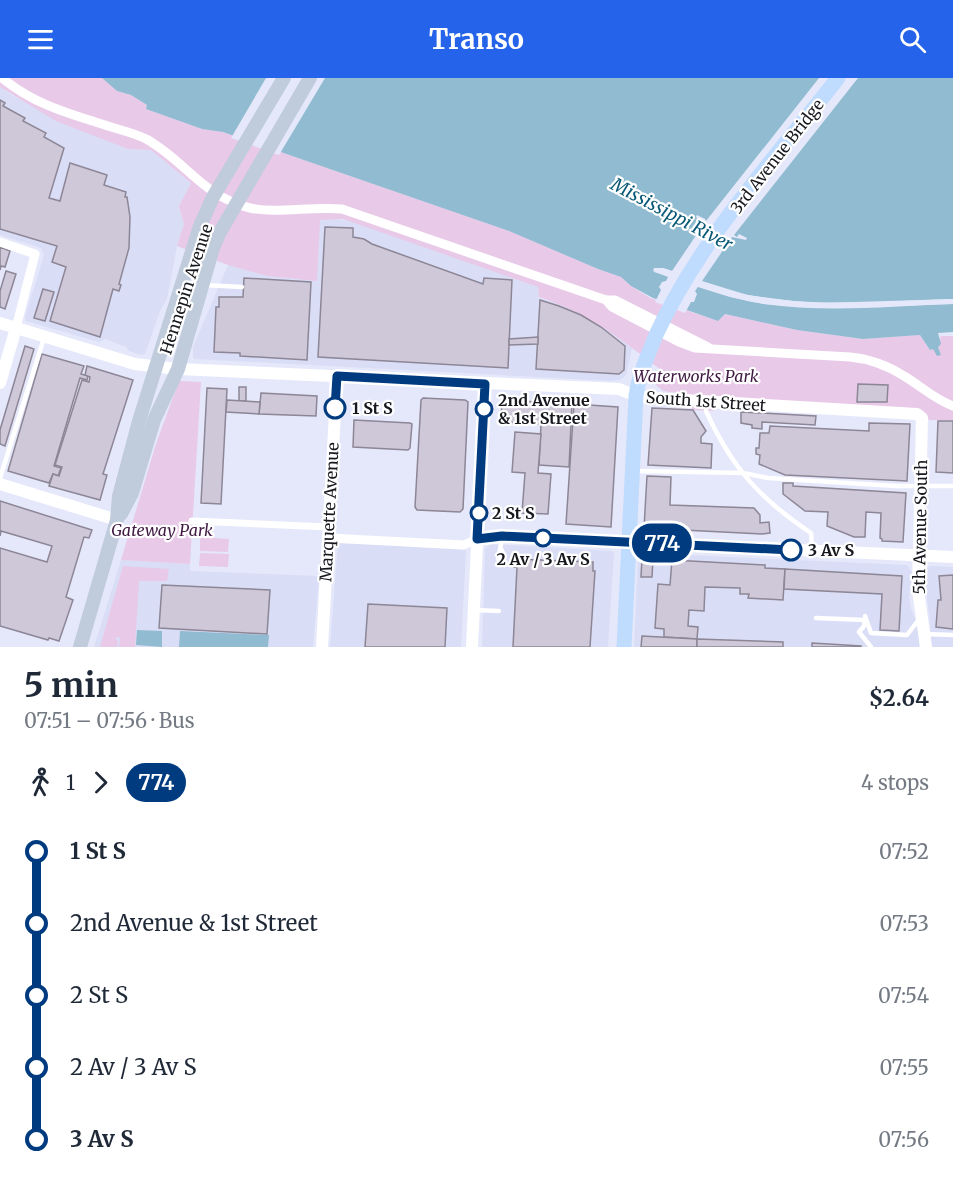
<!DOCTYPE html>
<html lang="en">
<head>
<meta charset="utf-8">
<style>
  body { margin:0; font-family:Merriweather,serif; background:#f6f6f7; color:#1f2937; height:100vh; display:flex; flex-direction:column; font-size:22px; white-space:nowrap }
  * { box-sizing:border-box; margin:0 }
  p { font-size:20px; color:#747a83 }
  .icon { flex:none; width:33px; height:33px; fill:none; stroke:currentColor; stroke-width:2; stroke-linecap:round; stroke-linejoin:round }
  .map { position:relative; height:569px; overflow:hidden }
  .drawer { display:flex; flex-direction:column; background:#fff; flex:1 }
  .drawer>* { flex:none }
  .badge { padding:0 12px; border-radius:20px; font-size:21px; line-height:39px }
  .map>.badge { position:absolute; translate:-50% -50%; box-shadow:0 0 0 3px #fff }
  .legs { display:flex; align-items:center; gap:9px; height:66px; padding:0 24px; font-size:20px }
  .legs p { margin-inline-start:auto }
  .summary { display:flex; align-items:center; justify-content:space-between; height:102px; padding:0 24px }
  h1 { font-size:33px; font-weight:700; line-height:45px }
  ul { padding:0 24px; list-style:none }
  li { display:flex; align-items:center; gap:21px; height:72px; font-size:22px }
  li i { display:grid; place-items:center; width:9px; height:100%; margin:0 8px; background:currentColor }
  li i::after { content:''; width:15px; height:15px; margin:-8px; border:4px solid; border-radius:50%; background:#fff }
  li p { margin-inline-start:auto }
  li:first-child i { background:linear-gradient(#0000 50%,currentColor 0) }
  li:last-child i { background:linear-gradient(currentColor 50%,#0000 0) }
  header { display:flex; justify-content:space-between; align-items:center; height:78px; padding:0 24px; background:#2563eb; color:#fff; font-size:27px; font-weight:700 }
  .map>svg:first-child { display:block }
  .built { fill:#d9ddf6 }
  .green { fill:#e8c9e8 }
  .water { fill:#91bbd0 }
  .pier { fill:#e5e8fa }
  .building { fill:#cec8d9; stroke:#8c8696; stroke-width:1.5 }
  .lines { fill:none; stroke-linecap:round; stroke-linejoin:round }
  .service { stroke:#fff; stroke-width:4.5 }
  .pedestrian { stroke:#fff; stroke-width:7 }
  .minor { stroke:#fff; stroke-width:9 }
  .tertiary { stroke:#fff; stroke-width:12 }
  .secondary { stroke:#c0ccdc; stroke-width:14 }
  .primary { stroke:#bfdbfd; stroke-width:15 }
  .line-1-casing { stroke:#fff; stroke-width:14 }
  .line-1 { stroke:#003b80; stroke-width:9 }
  .stop-1-dot { fill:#fff; stroke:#003b80; stroke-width:3 }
  .labels { text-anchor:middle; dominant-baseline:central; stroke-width:4.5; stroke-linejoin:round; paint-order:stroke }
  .street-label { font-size:16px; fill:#17181e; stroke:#fff }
  .park-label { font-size:16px; font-style:italic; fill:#401a42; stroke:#fff }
  .stop-label { font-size:16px; font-weight:bold; fill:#17181e; stroke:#fff; text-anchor:start }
  .water-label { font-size:18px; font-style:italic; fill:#085977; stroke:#fff }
</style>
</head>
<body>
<header><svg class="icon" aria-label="menu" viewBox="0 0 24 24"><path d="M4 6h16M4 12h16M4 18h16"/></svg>Transo<svg class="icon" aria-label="search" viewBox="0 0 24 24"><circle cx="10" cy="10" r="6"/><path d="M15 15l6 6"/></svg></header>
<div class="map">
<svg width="953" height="569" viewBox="0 0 953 569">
  <rect width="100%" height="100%" fill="#e5e8fa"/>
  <g class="built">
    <polygon points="0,9 13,18 128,71 151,72 191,105 179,128 184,146 177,168 167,221 160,233 145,276 141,277 129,273 126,269 105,261 99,264 26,243 25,239 44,177 41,170 0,157"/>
    <polygon points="334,141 352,143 538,209 539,220 565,228 601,247 632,270 626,297 620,302 612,303 195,281 193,279 193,269 228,187 267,198 320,142"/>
    <polygon points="338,464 466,472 461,569 330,569"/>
    <polygon points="490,466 612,473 614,475 608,569 482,569 485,471"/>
    <polygon points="644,475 907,487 912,494 909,518 911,531 919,550 919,569 634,569 638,480 640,476"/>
    <polygon points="121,482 190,486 190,493 319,498 313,569 94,569"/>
    <polygon points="930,488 953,489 953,569 931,569 931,554 924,493"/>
  </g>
  <g class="green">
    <path d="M0,0H102L117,13L131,17L147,27L146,31L202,51L223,54L509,153L598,191L621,199L631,208L650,220L718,243L725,236L797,252L863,261L920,257L930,272L938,269L941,258H953V342H929L927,337L707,319L714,333L693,332L679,315L663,313L656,307L661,292C619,260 590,236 539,219L538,209L343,141L320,142L317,203L267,198L228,187L177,168L184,146L179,128L191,105L151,72L128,71L56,43L0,9Z"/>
    <polygon points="179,303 201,304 190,486 121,482 156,366"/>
    <polygon points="200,459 229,461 228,474 200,473"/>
    <polygon points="200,475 229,476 228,489 199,488"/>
    <polygon points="123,488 169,491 167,503 139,503 135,569 119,569 120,560 118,559 115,560 118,563 117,569 100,569"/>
  </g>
  <g class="water">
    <path d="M102,0H953V221C889,223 823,229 760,219C727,214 694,200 663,190L654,194C691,204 726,221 764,226C827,235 891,228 953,226V254L938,255L941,266L938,269L941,277L937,278L933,271L930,272L920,257L863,261L797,252L725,236L718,243L653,220L631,208L621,199L598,191L509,153L223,54L202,51L146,31L147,27L131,17L117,13Z"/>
    <polygon points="137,552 162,553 162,569 136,567"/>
    <polygon points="180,553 269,557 268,569 179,569"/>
  </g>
  <g class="pier">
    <polygon points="266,0 325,0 279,77 231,60"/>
    <polygon points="819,0 858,0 734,157 737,159 739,156 747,160 746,162 732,159 702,203 747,217 793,223 822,225 953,221 953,226 833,230 799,229 764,226 730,219 698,209 695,213 697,216 694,224 691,224 685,235 655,224 661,212 659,209 662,204 666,203 668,199 653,193 654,190 663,190 672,193 703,147 696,139 697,137 705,141 706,143"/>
  </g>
  <g class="building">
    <polygon points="0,22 5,25 3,28 25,40 23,43 46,55 44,59 64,70 49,120 60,123 70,85 107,97 104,107 126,114 125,119 127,119 130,139 129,170 119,206 121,207 119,213 113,211 100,259 50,243 66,189 52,184 57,168 0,151"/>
    <polygon points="325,149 353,150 353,159 364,161 372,166 483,206 484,200 512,202 508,290 318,279"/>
    <polygon points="0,169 10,173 5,189 1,188 0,192"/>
    <polygon points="6,193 16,196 5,231 0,229 0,213"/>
    <polygon points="244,200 311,204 307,282 240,278 240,275 214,274 216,229 219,229 219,219 243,219"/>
    <polygon points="43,211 54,214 45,243 34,240"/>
    <polygon points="540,222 559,228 581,237 601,249 625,268 624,292 619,296 536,291"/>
    <polygon points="538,259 538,266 509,267 509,261"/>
    <polygon points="25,268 34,271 5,368 0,366 0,352"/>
    <polygon points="42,276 84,288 81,296 88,298 87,302 80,300 54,388 61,390 58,398 53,396 49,405 8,393"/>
    <polygon points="87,288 133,302 103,396 107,397 100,422 49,408 53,396 59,398 62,389 55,387 82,302 89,304 90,299 85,297"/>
    <polygon points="858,306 888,307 887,324 857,324"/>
    <rect x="239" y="309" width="7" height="14"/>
    <polygon points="207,310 227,311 221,426 201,425"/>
    <polygon points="261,315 317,318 316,338 259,336"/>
    <polygon points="423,320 465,322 468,324 463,431 460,434 417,432 415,429 421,322"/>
    <polygon points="227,322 260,324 259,336 226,334"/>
    <polygon points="502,322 572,326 569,389 539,387 541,346 501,344"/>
    <polygon points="574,326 618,329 611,449 566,446"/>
    <polygon points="652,330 693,332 706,353 701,359 701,365 712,366 711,390 648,387"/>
    <polygon points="741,334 816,338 815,347 762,344 762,351 752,350 752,347 741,345"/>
    <polygon points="354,342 410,345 412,346 410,370 408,372 353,369"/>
    <polygon points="938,343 953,343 953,395 936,394"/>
    <polygon points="869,345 910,346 907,403 785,397 759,386 760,377 756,376 756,370 759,370 760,355 769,355 770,348 869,353"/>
    <polygon points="515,354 541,356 538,395 551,396 548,436 522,435 525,395 512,394"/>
    <polygon points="647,398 671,399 670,427 754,430 760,437 760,445 769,444 770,455 762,456 644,450"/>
    <polygon points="783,405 793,405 793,408 906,415 903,464 882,463 882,461 880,460 881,435 866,434 865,459 854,459 827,448 828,434 805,433 783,416"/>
    <polygon points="0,423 92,452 89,460 84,459 66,519 73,522 59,563 49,560 48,562 0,548 0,470 47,484 52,468 1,453 0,458"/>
    <polygon points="642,480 653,481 652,499 641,499"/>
    <polygon points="514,481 593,484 593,493 595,493 590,569 513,569 517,489 514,489"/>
    <polygon points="672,482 765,487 765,490 785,491 783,522 748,520 749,516 740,516 740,510 705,509 704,533 689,532 688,548 698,549 697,561 664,559 664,551 655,550 658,506 670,507"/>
    <polygon points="785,491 902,498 899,553 880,552 882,516 784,511"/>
    <polygon points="953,497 953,551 936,549 938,522 941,522 939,498"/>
    <polygon points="162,507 270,512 267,556 159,550"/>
    <polygon points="368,526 447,530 445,569 365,569"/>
    <polygon points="642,558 697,561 697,569 641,569"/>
    <polygon points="697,561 783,564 783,569 697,569"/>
    <polygon points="812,565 861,568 861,569 812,569"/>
  </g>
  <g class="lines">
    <g class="service">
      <polyline points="184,206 242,209"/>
      <path d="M706,333C732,390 760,421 811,455L812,470"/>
      <polyline points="635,393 743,395 768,400 896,408 953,408"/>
      <polyline points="0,400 44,260"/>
      <polyline points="501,471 503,475 501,486 498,481 502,461"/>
      <polyline points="475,532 499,533"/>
      <polyline points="865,538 871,555 907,557 920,540"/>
      <polyline points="816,540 865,542"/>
      <polyline points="865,541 864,548 859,554 871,569"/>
      <polyline points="925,556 953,557"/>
    </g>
    <polyline class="pedestrian" points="192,443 328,449"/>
    <g class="minor">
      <path d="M2,0C34,26 66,35 105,47C119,52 136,55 148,62C187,85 204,119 250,130C277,136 312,128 342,131L606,222H615L708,269"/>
      <polyline points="0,164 35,176 16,250"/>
      <path d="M606,222L612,229L679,264L695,270L850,279C870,281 887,287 904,298C921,308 934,321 953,328"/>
      <polyline points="328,460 464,467 477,461"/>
    </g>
    <g class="tertiary">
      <polyline points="0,245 135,286 178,291 619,311 636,318 652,320 917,336 922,340 918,512 926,569"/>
      <polyline points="0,305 16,250"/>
      <polyline points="0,406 117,442"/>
      <polyline points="477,461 490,458 953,479"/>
      <polyline points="322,569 337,298"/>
      <polyline points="472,569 485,306"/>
    </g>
    <g class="secondary">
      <polyline points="121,436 132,415 154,342 178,291 213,170 220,154 310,0"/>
      <polyline points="80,569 117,442 119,418 139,343 200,148 213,119 284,0"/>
    </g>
    <path class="primary" d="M624,569L636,318C639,296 648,277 656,257C699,163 774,81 838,0"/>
  </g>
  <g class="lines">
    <defs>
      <polyline id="line-1" points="335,330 337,298 485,306 477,461 502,458 791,472"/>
    </defs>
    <use href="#line-1" class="line-1-casing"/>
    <use href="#line-1" class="line-1"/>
  </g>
  <g class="stop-1-dot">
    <circle cx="335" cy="330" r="10"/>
    <circle cx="484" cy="331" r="8"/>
    <circle cx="479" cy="435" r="8"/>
    <circle cx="543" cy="460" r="8"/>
    <circle cx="791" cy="472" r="10"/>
  </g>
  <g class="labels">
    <g class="street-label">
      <text transform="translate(777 78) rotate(-52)">3rd Avenue Bridge</text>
      <text transform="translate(186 211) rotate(-72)">Hennepin Avenue</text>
      <text transform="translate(706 323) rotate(4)">South 1st Street</text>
      <text transform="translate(329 434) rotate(-87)">Marquette Avenue</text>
      <text transform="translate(920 449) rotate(-89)">5th Avenue South</text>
    </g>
    <g class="park-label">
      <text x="696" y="298">Waterworks Park</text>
      <text x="162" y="452">Gateway Park</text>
    </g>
    <g class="stop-label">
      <text x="498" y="322">2nd Avenue<tspan x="498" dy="18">&amp; 1st Street</tspan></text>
      <text x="352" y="330">1 St S</text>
      <text x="492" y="435">2 St S</text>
      <text x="808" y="472">3 Av S</text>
      <text x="543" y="481" text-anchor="middle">2 Av / 3 Av S</text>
    </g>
    <g class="water-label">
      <text transform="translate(672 136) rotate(28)">Mississippi River</text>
    </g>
  </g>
</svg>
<b class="badge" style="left:662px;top:465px;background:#003b80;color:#fff">774</b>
</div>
<section class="drawer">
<div class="summary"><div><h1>5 min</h1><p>07:51 – 07:56 · Bus</p></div><b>$2.64</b></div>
<div class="legs"><svg class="icon" aria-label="walk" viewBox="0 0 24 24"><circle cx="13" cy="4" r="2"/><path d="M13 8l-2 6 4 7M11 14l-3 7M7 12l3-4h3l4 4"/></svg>1<svg class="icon" aria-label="forward" viewBox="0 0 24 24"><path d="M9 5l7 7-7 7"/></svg><b class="badge" style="background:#003b80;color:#fff">774</b><p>4 stops</p></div>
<ul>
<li><i style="color:#003b80"></i><b>1 St S</b><p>07:52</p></li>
<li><i style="color:#003b80"></i><span>2nd Avenue &amp; 1st Street</span><p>07:53</p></li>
<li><i style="color:#003b80"></i><span>2 St S</span><p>07:54</p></li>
<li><i style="color:#003b80"></i><span>2 Av / 3 Av S</span><p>07:55</p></li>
<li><i style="color:#003b80"></i><b>3 Av S</b><p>07:56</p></li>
</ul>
</section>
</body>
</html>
